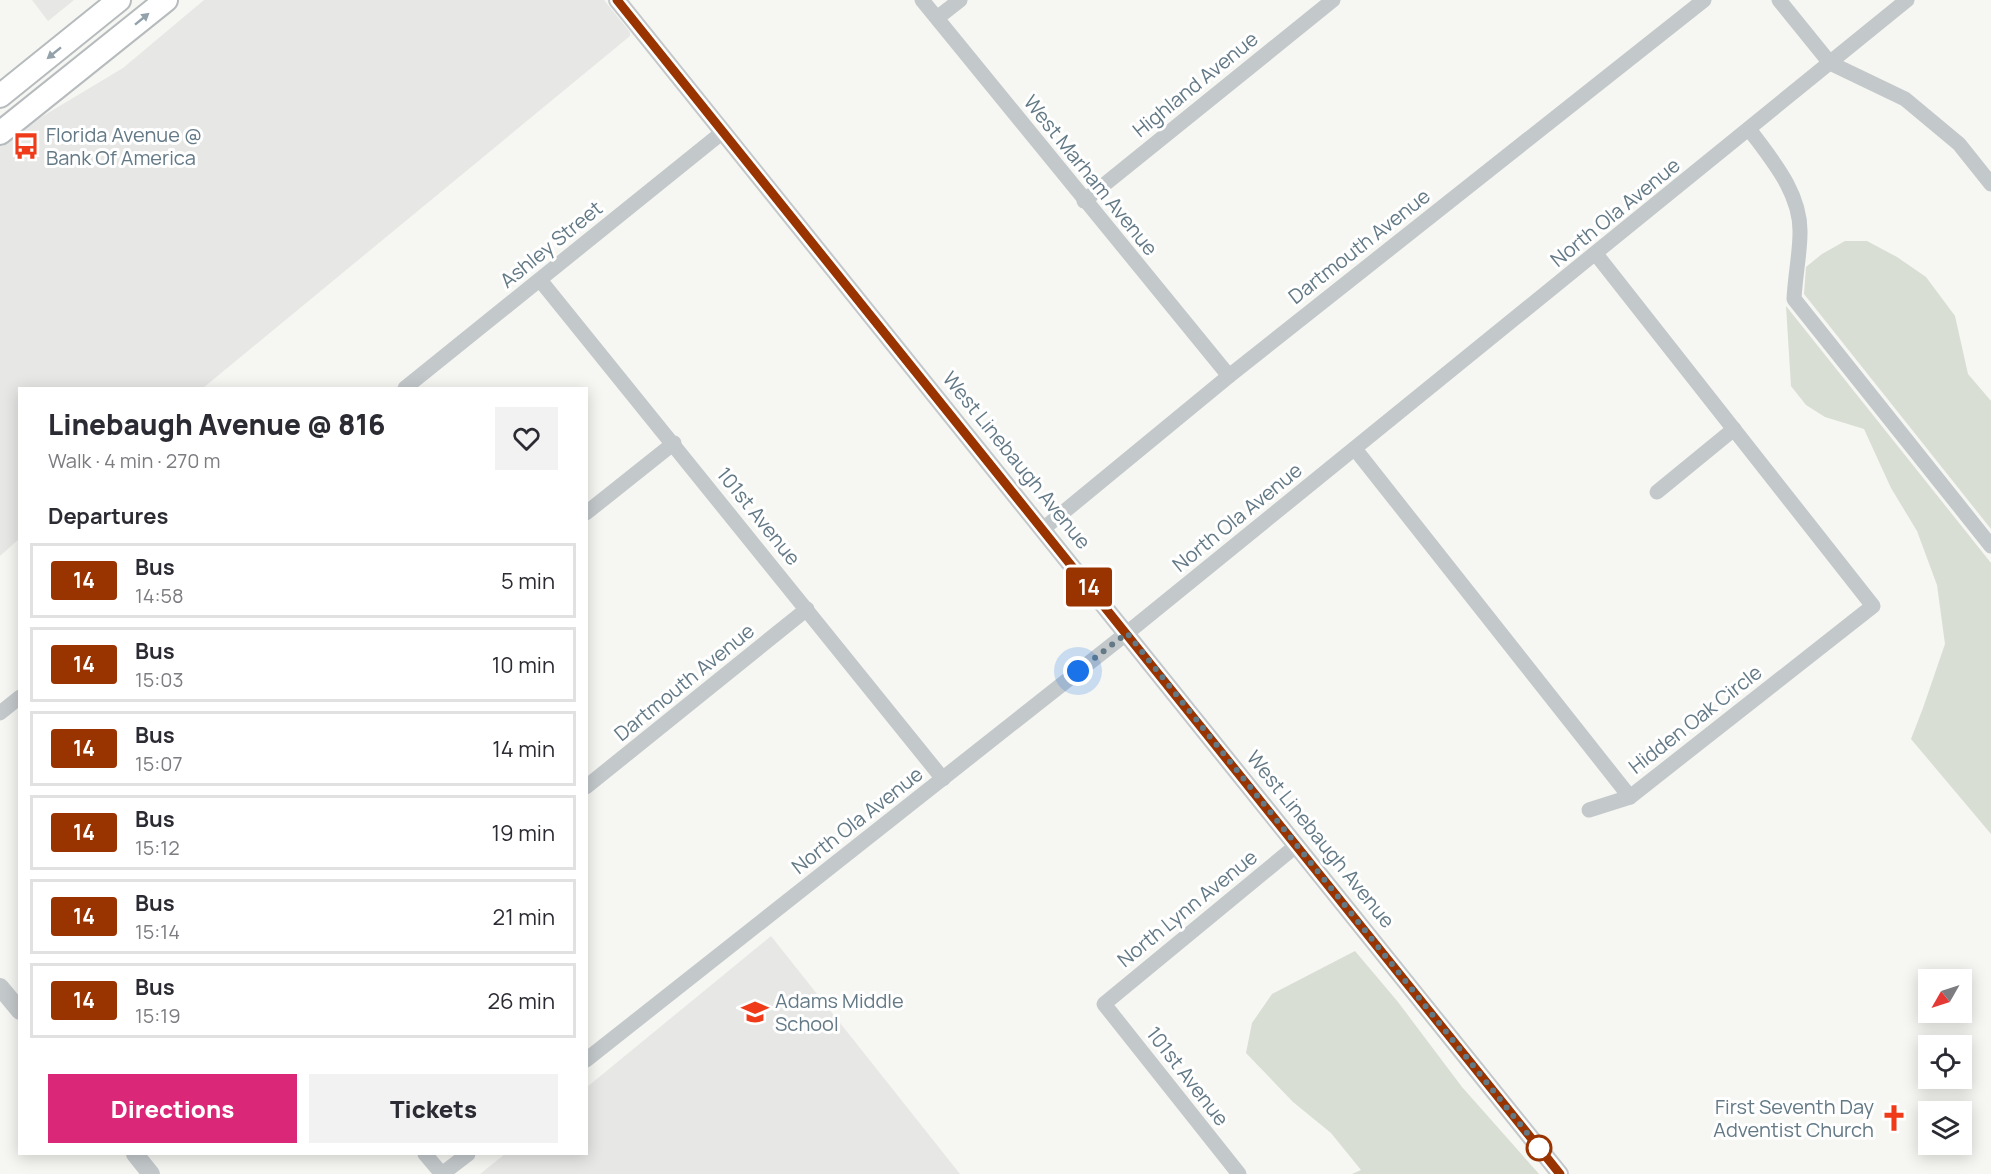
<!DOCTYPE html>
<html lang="en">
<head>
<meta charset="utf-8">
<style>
  body { margin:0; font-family:Manrope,sans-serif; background:#f2f2f3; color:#2b2b33; height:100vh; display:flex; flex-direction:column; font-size:22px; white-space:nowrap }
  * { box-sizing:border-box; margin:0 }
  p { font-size:20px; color:#7c7c81 }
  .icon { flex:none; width:33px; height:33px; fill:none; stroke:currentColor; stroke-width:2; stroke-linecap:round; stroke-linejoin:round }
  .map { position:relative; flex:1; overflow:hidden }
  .panel { position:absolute; left:18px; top:387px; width:570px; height:768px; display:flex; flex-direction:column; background:#fff; border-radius:0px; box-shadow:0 3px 15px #0003 }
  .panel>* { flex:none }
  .badge { padding:0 12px; border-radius:4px; font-size:21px; line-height:39px }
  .needle { width:39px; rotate:231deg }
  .buttons { position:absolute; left:1918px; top:969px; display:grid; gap:12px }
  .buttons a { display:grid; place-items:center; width:54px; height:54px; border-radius:0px; background:#fff; box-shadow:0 3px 15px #0003; font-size:30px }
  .you { position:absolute; width:30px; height:30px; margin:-15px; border:4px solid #fff; border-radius:50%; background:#1a73e8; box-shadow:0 0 0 9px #1a73e833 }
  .map>.badge { position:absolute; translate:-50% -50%; box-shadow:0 0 0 3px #fff }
  h2 { padding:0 30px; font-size:22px; line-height:54px }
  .round { display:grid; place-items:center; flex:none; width:63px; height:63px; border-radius:0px; background:#f2f2f3 }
  .overview { display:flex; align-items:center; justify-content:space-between; height:102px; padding:0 30px }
  h1 { font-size:28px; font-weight:800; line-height:45px }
  .cta { display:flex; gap:12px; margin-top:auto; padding:12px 30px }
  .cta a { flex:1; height:69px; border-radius:0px; background:#db2777; color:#fff; font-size:24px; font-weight:800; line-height:69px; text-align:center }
  .cta a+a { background:#f2f2f3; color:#2b2b33 }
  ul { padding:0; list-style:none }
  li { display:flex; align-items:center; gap:18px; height:75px; margin:0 12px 9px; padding:0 18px; border:3px solid #e1e1e2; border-radius:0px }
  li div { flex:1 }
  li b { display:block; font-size:22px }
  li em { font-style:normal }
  li .badge { min-width:66px; font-weight:700; text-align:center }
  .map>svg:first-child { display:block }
  .built { fill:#e7e8e6 }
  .green { fill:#d8ded3 }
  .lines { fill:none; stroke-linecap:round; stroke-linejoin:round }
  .primary-casing { stroke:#b6bbbe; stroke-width:26 }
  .minor { stroke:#c3c8cb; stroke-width:15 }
  .tertiary { stroke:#c3c8cb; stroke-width:18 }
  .primary { stroke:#fff; stroke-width:22 }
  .oneway { fill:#92a1aa }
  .line-casing { stroke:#fff; stroke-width:14 }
  .line { stroke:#930; stroke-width:9 }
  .walk { stroke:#637986; stroke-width:6; stroke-dasharray:0 10.8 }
  .stop-dot { fill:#fff; stroke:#930; stroke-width:3 }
  .labels { text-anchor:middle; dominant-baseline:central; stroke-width:6; stroke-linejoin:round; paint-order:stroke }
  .street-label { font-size:20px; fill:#637986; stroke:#fff }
  .poi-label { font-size:20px; fill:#637986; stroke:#fff; text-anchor:start }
</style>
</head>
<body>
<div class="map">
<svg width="1991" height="1174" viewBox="0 0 1991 1174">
  <rect width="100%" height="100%" fill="#f6f6f2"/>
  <g class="built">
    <polygon points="32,0 74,0 48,21"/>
    <polygon points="204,0 604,0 630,32 630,36 203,388 20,388 19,539 0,556 0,146 23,128 123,68"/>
    <polygon points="771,936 960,1174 480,1174 505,1154 586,1154 587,1087"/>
  </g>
  <g class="green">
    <polygon points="1845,241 1867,241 1897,257 1926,277 1955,316 1968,374 1991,401 1991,529 1804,294 1806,267 1822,254"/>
    <polygon points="1786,306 1991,563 1991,834 1911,739 1923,708 1945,644 1937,585 1917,531 1891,488 1864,429 1825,417 1806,405 1791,386"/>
    <polygon points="1355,951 1398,1002 1462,1087 1539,1174 1352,1174 1361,1170 1331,1133 1293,1102 1246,1053 1252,1023 1272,994"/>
  </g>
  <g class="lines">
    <defs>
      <g id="primary">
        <polyline points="0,96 119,0"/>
        <polyline points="0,133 166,0"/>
      </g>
    </defs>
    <use href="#primary" class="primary-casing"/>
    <g class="minor">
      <polyline points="922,0 1229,376"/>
      <polyline points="1779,0 1830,63 1905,99 1959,144 1991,184"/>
      <polyline points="937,18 960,0"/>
      <path d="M1749,129C1772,160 1801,193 1800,233C1800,253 1795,277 1794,299L1991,546"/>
      <polyline points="1084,201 1333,0"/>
      <polyline points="540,280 943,779"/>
      <polyline points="405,388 724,131"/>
      <polyline points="1355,449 1630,797 1873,606 1596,254"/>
      <polyline points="1657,492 1734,429"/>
      <polyline points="586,513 674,443"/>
      <polyline points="1043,529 1229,376 1704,0"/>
      <polyline points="0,713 20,697"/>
      <polyline points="586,787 807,609"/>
      <polyline points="1589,810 1630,797"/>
      <polyline points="586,1060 1127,633 1907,0"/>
      <polyline points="425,1154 442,1174"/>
      <polyline points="442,1174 468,1154"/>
      <polyline points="1239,1174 1104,1004 1297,845"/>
    </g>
    <g class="tertiary">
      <polyline points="617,0 1560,1174"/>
      <polyline points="0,987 20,1011"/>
      <polyline points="135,1154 151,1174"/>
    </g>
    <use href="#primary" class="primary"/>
  </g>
  <defs><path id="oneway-solid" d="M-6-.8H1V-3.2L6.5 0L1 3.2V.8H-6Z" transform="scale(1.5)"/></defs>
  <g class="oneway">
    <use href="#oneway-solid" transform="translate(142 19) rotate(-39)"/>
    <use href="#oneway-solid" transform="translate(54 53) rotate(141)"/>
  </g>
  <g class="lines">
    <defs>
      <polyline id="line" points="617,0 1560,1174"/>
    </defs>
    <use href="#line" class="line-casing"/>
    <use href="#line" class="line"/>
    <polyline class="walk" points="1078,671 1127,633 1539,1148"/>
  </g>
  <defs>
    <symbol id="bus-bare" viewBox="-9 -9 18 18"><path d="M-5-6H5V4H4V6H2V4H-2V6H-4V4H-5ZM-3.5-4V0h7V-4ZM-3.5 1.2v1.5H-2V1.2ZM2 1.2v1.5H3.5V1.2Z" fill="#ef3b19" stroke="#fff" stroke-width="2.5" paint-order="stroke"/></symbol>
    <symbol id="school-bare" viewBox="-9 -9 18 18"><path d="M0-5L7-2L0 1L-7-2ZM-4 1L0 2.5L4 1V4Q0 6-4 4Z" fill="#ef3b19" stroke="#fff" stroke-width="2.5" paint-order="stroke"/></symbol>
    <symbol id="church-bare" viewBox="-9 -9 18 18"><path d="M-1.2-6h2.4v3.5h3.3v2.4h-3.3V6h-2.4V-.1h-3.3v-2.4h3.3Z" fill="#ef3b19" stroke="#fff" stroke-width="2.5" paint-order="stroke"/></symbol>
  </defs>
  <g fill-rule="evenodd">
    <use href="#bus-bare" x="7" y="127" width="38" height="38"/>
    <use href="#school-bare" x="736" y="993" width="38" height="38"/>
    <use href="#church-bare" x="1875" y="1099" width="38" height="38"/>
  </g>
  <circle class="stop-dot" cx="1539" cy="1148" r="12"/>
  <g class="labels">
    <g class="street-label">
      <text transform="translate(1195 84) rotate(-39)">Highland Avenue</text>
      <text transform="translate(1091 175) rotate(51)">West Marham Avenue</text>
      <text transform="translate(1615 212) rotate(-39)">North Ola Avenue</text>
      <text transform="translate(551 244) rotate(-39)">Ashley Street</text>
      <text transform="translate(1359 246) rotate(-38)">Dartmouth Avenue</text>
      <text transform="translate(1017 460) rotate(51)">West Linebaugh Avenue</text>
      <text transform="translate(759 516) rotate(51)">101st Avenue</text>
      <text transform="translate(1237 517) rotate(-39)">North Ola Avenue</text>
      <text transform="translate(684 682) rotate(-39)">Dartmouth Avenue</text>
      <text transform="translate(1695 719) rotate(-38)">Hidden Oak Circle</text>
      <text transform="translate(857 820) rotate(-38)">North Ola Avenue</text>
      <text transform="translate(1321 839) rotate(51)">West Linebaugh Avenue</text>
      <text transform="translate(1187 908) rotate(-39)">North Lynn Avenue</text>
      <text transform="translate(1188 1076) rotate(52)">101st Avenue</text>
    </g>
    <g class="poi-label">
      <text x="46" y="134">Florida Avenue @<tspan x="46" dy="23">Bank Of America</tspan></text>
      <text x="775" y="1000">Adams Middle<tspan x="775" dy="23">School</tspan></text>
      <text x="1874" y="1106" text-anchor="end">First Seventh Day<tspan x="1874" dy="23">Adventist Church</tspan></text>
    </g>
  </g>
</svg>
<div class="buttons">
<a><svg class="needle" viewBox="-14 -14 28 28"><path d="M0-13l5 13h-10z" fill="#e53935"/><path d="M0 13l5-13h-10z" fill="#7c7c81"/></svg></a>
<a><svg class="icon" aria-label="locate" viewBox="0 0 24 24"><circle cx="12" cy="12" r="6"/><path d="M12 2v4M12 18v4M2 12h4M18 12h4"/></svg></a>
<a><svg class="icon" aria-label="layers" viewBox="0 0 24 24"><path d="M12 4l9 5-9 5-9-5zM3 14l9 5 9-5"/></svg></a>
</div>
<div class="you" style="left:1078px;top:671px"></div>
<b class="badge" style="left:1089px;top:587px;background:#930;color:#fff">14</b>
<section class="panel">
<div class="overview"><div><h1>Linebaugh Avenue @ 816</h1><p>Walk · 4 min · 270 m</p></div><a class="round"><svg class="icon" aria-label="heart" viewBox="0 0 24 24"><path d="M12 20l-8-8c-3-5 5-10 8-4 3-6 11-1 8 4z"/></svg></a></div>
<h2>Departures</h2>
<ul>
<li><span class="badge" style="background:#930;color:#fff">14</span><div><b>Bus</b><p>14:58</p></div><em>5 min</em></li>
<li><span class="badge" style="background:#930;color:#fff">14</span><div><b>Bus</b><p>15:03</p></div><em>10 min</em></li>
<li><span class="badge" style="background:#930;color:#fff">14</span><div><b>Bus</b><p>15:07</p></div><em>14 min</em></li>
<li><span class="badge" style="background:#930;color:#fff">14</span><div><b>Bus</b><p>15:12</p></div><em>19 min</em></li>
<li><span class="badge" style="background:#930;color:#fff">14</span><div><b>Bus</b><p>15:14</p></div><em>21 min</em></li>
<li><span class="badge" style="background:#930;color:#fff">14</span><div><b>Bus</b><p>15:19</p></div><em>26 min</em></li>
</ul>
<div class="cta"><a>Directions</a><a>Tickets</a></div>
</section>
</div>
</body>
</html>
